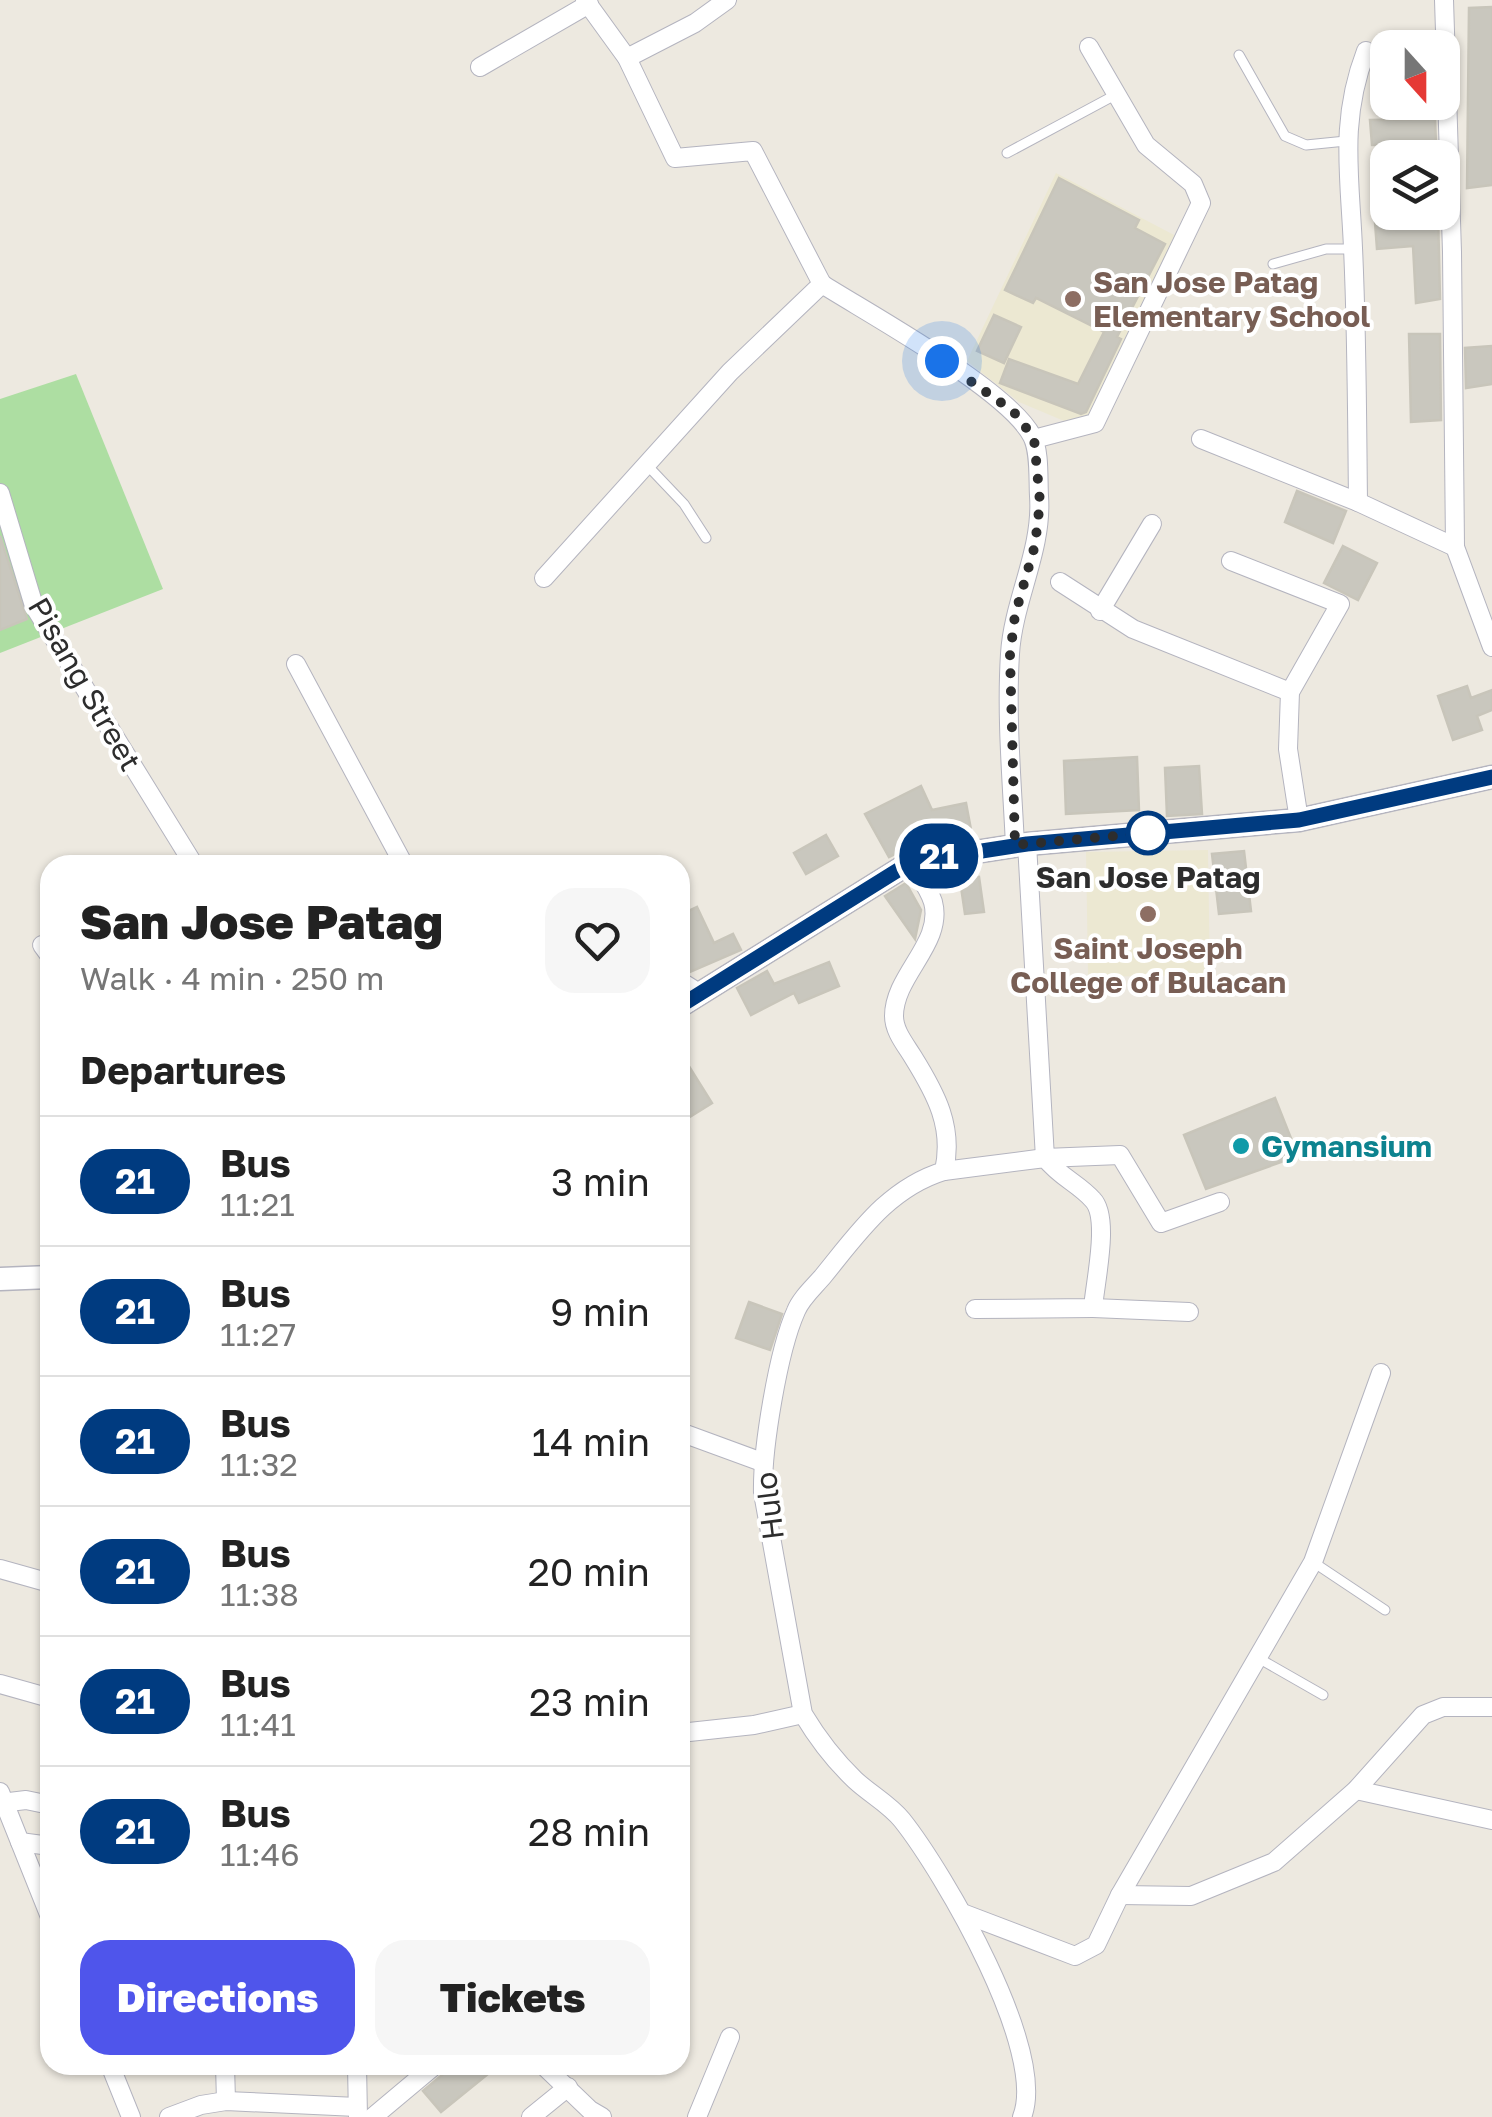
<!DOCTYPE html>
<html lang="en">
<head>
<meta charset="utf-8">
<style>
  body { margin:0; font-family:"Golos Text",sans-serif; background:#f6f6f6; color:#222; height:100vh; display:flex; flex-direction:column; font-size:38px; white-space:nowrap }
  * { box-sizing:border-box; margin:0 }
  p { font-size:32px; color:#767676 }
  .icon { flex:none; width:55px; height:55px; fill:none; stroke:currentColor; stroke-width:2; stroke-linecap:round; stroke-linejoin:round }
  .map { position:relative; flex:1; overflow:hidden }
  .details { position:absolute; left:40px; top:855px; width:650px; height:1220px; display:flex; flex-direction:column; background:#fff; border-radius:30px; box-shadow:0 2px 8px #0004 }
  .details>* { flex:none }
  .badge { padding:0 20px; border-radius:32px; font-size:35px; line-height:65px }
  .needle { width:65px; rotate:159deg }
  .tools { position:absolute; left:1370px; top:30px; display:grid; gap:20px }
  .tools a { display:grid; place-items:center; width:90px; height:90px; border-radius:20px; background:#fff; box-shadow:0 2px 8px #0004; font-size:50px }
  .you { position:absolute; width:50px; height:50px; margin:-25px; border:8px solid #fff; border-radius:50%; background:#1a73e8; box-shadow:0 0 0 15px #1a73e833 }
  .map>.badge { position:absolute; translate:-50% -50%; box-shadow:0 0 0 5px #fff }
  h2 { padding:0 40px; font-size:38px; line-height:90px }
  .round { display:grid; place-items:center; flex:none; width:105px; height:105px; border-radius:30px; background:#f6f6f6 }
  .headline { display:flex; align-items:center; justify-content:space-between; height:170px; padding:0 40px }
  h1 { font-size:48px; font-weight:800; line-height:75px }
  .action { display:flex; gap:20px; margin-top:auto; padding:20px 40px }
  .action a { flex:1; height:115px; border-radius:30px; background:#4f55eb; color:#fff; font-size:40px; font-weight:800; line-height:115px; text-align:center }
  .action a+a { background:#f6f6f6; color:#222 }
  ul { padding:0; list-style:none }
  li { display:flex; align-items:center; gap:30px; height:130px; padding:0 40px; border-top:2px solid #e0e0e0 }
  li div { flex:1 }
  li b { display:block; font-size:38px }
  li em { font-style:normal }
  li .badge { min-width:110px; font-weight:700; text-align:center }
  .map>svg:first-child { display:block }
  .education { fill:#ece8d2 }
  .green { fill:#addea2 }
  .building { fill:#c9c7be; stroke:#c8c5ba; stroke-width:2.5 }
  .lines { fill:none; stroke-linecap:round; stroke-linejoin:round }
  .lane-casing { stroke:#b4b4bf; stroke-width:11 }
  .street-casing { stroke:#b4b4bf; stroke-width:20 }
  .secondary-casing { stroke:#b4b4bf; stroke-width:25 }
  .lane { stroke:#fff; stroke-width:9 }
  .street { stroke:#fff; stroke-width:18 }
  .secondary { stroke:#fff; stroke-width:22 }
  .line-casing { stroke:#fff; stroke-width:22 }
  .line { stroke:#003b80; stroke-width:15 }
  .walk { stroke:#2d2d2d; stroke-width:10; stroke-dasharray:0 18 }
  .education-dot { fill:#8d6e63; stroke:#fff; stroke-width:4 }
  .stop-dot { fill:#fff; stroke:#003b80; stroke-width:5 }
  .culture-dot { fill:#0f9aa8; stroke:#fff; stroke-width:4 }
  .labels { text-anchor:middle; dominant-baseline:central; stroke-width:8; stroke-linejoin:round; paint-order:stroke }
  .education-label { font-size:30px; font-weight:bold; fill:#785e54; stroke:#fff; text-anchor:start }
  .street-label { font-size:30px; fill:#2d2d2d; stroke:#fff }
  .stop-label { font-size:30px; font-weight:bold; fill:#2d2d2d; stroke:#fff }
  .culture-label { font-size:30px; font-weight:bold; fill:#0d838f; stroke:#fff; text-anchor:start }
</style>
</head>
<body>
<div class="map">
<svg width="1492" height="2117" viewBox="0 0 1492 2117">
  <rect width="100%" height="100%" fill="#ede9e0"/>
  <g class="education">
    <polygon points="1056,173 1176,236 1096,419 1076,426 1019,402 967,361"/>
    <polygon points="1208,850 1210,975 1088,977 1086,852"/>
  </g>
  <polygon class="green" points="76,374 163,589 0,653 0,399"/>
  <g class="building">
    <polygon points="1492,7 1492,185 1467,188 1469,8"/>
    <polygon points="1435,119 1436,143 1372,145 1370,120"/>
    <polygon points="1059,178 1139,220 1135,228 1165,244 1117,337 1121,339 1086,412 1081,414 1000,383 1009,359 1078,384 1104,332 1036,298 1033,303 1005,290"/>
    <polygon points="1388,195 1388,212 1438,212 1440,299 1416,303 1413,246 1377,249 1373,196"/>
    <polygon points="994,315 1021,327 1004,363 977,351"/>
    <polygon points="1409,334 1440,334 1441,420 1411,422"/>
    <polygon points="1492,346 1492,384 1466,388 1465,348"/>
    <polygon points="1297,491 1346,511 1333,543 1285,522"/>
    <polygon points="0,536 27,619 0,630"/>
    <polygon points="1343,546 1377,563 1358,600 1324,583"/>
    <polygon points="1467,686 1471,698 1492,690 1492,710 1477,716 1482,730 1453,740 1438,696"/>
    <polygon points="1137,757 1139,810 1066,814 1064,761"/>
    <polygon points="1199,766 1202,814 1167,816 1165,768"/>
    <polygon points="921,786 932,810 966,803 972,835 945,841 942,825 904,842 907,848 889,857 865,814"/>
    <polygon points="826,835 838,856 806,874 794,853"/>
    <polygon points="1244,851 1251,911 1219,914 1212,854"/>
    <polygon points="979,877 984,912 965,914 960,880"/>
    <polygon points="906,883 921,910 915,939 885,896"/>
    <polygon points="697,907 714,943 733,934 741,950 690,972 680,952 680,915"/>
    <polygon points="829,962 839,986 799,1003 794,993 751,1015 737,988 767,971 774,984"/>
    <polygon points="680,1052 712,1103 680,1123"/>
    <polygon points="1275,1098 1298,1156 1206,1189 1184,1135"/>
    <polygon points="749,1302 782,1314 770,1350 736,1338"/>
    <polygon points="454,2065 499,2065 441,2112 423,2091"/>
  </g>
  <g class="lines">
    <defs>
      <g id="lane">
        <polyline points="1239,55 1285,136 1306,145 1346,141"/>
        <polyline points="1007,153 1117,94"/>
        <polyline points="1273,264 1326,249 1353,249"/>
        <polyline points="646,464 684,504 706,538"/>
        <polyline points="1313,1562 1385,1610"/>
        <polyline points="1260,1659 1323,1695"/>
      </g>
      <g id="street">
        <polyline points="585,0 627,58 675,158 753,151 822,284"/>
        <polyline points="1444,0 1452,252 1455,547 1492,647"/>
        <path d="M1366,51C1339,121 1350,176 1353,248C1357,333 1357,418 1358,502L1455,547"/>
        <polyline points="627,58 695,23 727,0"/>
        <polyline points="480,67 589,4"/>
        <polyline points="1034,439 1095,423 1201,203 1193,184 1146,145 1089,47"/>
        <polyline points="1201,439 1358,502"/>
        <polyline points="0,493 34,606 194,865"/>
        <polyline points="1231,561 1340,604 1290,692 1288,749 1299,820"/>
        <path d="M544,578L730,372L822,284C871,315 1008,390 1032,436C1040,451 1038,479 1039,496C1043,550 1013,601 1010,654C1006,717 1012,782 1015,845"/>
        <polyline points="1060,582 1133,629 1290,692"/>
        <polyline points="1100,611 1152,524"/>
        <polyline points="296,664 404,865"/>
        <polyline points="1027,844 1045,1158 1120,1155 1161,1223 1220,1202"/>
        <path d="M911,862C918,874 929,889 933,902C944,943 894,975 894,1016C894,1031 905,1044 913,1057C936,1094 954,1127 944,1171C889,1188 859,1232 824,1275C815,1286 801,1298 796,1311C778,1351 762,1449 763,1493L803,1714C818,1739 834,1760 855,1780C870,1794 889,1804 902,1820C944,1873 1048,2051 1022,2117"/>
        <polyline points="42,945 50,956"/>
        <polyline points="680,981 699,993"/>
        <path d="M944,1171L1045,1158C1061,1178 1078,1183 1093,1200C1110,1218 1095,1282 1093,1308L975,1309"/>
        <polyline points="1093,1308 1189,1312"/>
        <polyline points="680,1432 762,1462"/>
        <polyline points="0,1569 50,1583"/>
        <polyline points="0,1684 50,1698"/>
        <polyline points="680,1733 754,1725 803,1714"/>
        <polyline points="1356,1790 1492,1820"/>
        <polyline points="0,1792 50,1917"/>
        <polyline points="0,1803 26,1800 50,1805"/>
        <polyline points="20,1842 50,1846"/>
        <polyline points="1120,1895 1191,1896 1274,1862 1356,1790 1423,1715 1443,1707 1492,1707"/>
        <polyline points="965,1914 1075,1956 1096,1945 1120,1895 1313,1562 1381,1373"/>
        <polyline points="110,2065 131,2117"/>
        <polyline points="225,2065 226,2101"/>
        <polyline points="357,2065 358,2117"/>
        <polyline points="543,2065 590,2110 602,2117"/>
        <polyline points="169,2117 201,2105 226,2101 357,2107"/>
        <polyline points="373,2117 435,2065"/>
        <polyline points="531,2117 568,2087"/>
        <polyline points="697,2117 730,2037"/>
      </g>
      <g id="secondary">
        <polyline points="680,1006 911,862 1027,844 1299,820 1492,777"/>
        <polyline points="0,1279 50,1277"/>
      </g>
    </defs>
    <use href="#lane" class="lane-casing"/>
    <use href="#street" class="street-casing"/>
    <use href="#secondary" class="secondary-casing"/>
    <use href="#lane" class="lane"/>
    <use href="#street" class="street"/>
    <use href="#secondary" class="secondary"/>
  </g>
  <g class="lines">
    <defs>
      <polyline id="line" points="680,1006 911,862 1027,844 1299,820 1492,777"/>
    </defs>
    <use href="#line" class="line-casing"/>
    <use href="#line" class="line"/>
    <polyline class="walk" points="942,361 1013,411 1034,438 1040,502 1035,545 1015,615 1010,655 1015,845 1148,833"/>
  </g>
  <g class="education-dot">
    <circle cx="1073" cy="299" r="10"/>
    <circle cx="1148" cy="914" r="10"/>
  </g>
  <circle class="stop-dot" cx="1148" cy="833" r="20"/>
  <circle class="culture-dot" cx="1241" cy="1146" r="10"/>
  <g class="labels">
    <g class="education-label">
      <text x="1093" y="282">San Jose Patag<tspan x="1093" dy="34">Elementary School</tspan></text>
      <text x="1148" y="948" text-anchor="middle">Saint Joseph<tspan x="1148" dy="34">College of Bulacan</tspan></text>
    </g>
    <g class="street-label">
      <text transform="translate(85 684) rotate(60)">Pisang Street</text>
      <text transform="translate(769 1506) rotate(-97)">Hulo</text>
    </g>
    <g class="stop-label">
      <text x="1148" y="877">San Jose Patag</text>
    </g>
    <g class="culture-label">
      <text x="1261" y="1146">Gymansium</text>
    </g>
  </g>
</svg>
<div class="tools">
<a><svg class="needle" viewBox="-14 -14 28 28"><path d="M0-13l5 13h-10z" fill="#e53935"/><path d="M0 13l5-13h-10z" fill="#767676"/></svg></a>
<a><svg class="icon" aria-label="layers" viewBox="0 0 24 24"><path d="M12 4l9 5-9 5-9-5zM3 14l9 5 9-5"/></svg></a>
</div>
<div class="you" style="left:942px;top:361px"></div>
<b class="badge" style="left:939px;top:856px;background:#003b80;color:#fff">21</b>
<section class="details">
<div class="headline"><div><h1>San Jose Patag</h1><p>Walk · 4 min · 250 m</p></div><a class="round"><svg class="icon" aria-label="heart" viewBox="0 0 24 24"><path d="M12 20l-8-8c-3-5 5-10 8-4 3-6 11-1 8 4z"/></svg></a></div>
<h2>Departures</h2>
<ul>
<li><span class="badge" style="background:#003b80;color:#fff">21</span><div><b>Bus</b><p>11:21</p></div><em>3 min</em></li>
<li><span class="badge" style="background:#003b80;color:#fff">21</span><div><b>Bus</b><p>11:27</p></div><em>9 min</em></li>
<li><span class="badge" style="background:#003b80;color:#fff">21</span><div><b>Bus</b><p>11:32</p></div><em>14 min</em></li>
<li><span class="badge" style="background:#003b80;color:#fff">21</span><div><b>Bus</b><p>11:38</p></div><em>20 min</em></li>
<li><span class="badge" style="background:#003b80;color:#fff">21</span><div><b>Bus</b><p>11:41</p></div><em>23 min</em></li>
<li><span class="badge" style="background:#003b80;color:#fff">21</span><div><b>Bus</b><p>11:46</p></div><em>28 min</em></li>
</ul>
<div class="action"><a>Directions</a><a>Tickets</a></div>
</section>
</div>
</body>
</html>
